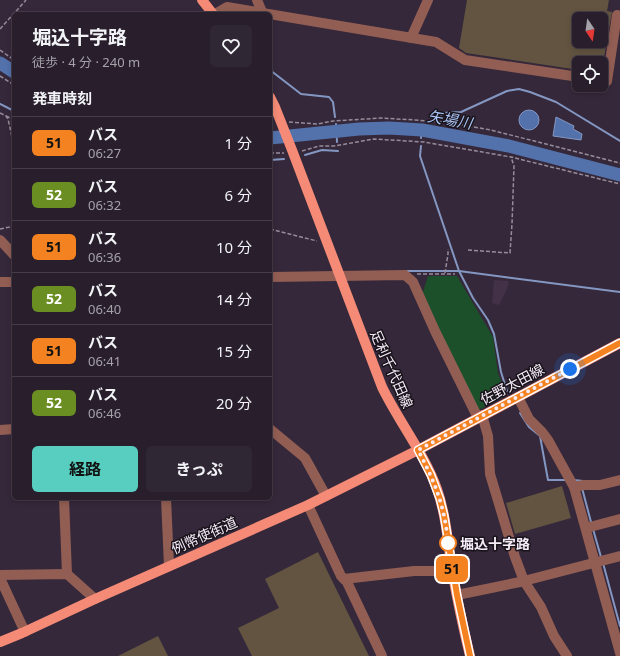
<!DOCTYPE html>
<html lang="ja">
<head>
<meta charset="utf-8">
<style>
  body { margin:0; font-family:"Noto Sans","Noto Sans JP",sans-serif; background:#302734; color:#f1f3f6; height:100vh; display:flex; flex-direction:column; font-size:15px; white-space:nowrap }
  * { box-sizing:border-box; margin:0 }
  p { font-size:13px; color:#a5a2a9 }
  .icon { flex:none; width:22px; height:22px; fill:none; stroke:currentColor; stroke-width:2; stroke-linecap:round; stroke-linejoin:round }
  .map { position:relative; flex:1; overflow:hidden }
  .side { position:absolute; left:12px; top:12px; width:260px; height:488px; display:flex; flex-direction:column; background:#281e2c; border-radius:6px; box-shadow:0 2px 6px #0003,0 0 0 1px #443c48 }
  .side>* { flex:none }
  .badge { padding:0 8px; border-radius:6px; font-size:14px; line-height:26px }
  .needle { width:26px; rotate:167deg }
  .buttons { position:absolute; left:572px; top:12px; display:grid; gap:8px }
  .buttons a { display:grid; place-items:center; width:36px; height:36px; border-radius:6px; background:#281e2c; box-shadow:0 2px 6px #0003,0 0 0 1px #443c48; font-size:20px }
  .you { position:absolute; width:20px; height:20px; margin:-10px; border:3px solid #fff; border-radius:50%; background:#1a73e8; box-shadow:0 0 0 6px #1a73e833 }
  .map>.badge { position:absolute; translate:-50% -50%; box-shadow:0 0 0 2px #fff }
  h2 { padding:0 20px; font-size:15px; line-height:36px }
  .round { display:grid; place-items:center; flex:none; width:42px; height:42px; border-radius:6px; background:#302734 }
  .summary { display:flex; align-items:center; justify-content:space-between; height:68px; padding:0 20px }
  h1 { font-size:19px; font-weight:700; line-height:30px }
  .button { display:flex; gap:8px; margin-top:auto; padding:8px 20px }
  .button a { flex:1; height:46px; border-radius:6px; background:#58cec0; color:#111; font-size:16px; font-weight:700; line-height:46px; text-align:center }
  .button a+a { background:#302734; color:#f1f3f6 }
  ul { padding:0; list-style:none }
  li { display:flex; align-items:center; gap:12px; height:52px; padding:0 20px; border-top:1px solid #443c48 }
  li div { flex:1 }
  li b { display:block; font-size:15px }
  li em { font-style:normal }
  li .badge { min-width:44px; font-weight:700; text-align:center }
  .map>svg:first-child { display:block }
  .built { fill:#433148 }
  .green { fill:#1c502b }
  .water { fill:#5372ac; stroke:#8497c2 }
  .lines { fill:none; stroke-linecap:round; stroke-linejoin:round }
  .stream { stroke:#8497c2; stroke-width:2 }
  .river { stroke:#5372ac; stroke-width:13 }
  .building { fill:#625440; fill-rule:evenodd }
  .path { stroke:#978c9a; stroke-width:1.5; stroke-dasharray:4 2; stroke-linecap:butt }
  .minor { stroke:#925e54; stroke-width:10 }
  .major { stroke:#f58b76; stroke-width:10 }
  .line-casing { stroke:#fff; stroke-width:9 }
  .line { stroke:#f58220; stroke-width:6 }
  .walk { stroke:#f5ecf7; stroke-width:4; stroke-dasharray:0 7.2 }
  .stop-dot { fill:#fff; stroke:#f58220; stroke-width:2 }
  .labels { text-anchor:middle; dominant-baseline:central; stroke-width:3; stroke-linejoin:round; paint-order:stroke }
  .street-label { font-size:14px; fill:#f5ecf7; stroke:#19131b }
  .stop-label { font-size:14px; font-weight:bold; fill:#f5ecf7; stroke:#19131b; text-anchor:start }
  .water-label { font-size:15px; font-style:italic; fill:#a9c4f5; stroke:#19131b }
</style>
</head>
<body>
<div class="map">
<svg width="620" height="656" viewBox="0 0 620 656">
  <rect width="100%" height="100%" fill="#35283a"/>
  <polygon class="built" points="494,280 509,281 507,289 499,305 492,303"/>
  <polygon class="green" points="428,276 457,276 493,337 498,373 506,395 477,411 422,295"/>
  <g class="water">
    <circle cx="529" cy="120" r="10"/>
    <polygon points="556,117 574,126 573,129 582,134 581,140 553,136"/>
  </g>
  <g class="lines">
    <g class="stream">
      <polyline points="270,70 301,94 329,97 333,102 335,117"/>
      <polyline points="0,104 14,111"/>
      <polyline points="441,116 442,113 461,112 507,91 519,89 530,92 556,102 620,141"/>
      <polyline points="336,124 337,142"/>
      <polyline points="439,133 440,128"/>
      <polyline points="421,138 422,130"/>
      <polyline points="421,146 420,156 459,271 473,298 488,320 494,334 501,372 507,391"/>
      <polyline points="305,155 322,150 338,151"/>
      <polyline points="270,160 284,159"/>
      <polyline points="407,271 459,271 620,292"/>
      <polyline points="520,413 529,427 540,436 548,480 565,480"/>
      <polyline points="574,480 583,481"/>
      <polyline points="582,488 591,522"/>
      <polyline points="593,529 601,557"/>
      <polyline points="603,563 620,626"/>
    </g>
    <g class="river">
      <polyline points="0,63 14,72"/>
      <polyline points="270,138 359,129 389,128 422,130 509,146 620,175"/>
    </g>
  </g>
  <g class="building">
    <path d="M467,0H609L607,11L612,12L603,63H579V70L466,53L459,48ZM579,19H601V41H579Z"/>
    <polygon points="562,486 571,518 515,534 506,503"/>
    <polygon points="318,552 369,656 252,656 238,628 279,608 265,579"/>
    <polygon points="158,636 168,656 118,656"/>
  </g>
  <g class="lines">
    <g class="path">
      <polyline points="0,29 26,0"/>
      <polyline points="0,50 14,60"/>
      <polyline points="0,76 14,85"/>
      <polyline points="0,113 6,116 8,119 14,146"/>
      <polyline points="6,116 14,120"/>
      <polyline points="289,122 317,124 333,121 381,118 415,120 444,122 491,130 620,163"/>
      <polyline points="302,151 319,146 334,146 374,139 424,142 511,157 620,184"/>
      <polyline points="270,153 284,153"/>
      <polyline points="0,229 14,226"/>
      <polyline points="270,229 317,241"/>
      <polyline points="468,250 510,253 512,224 514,166 511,157"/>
      <polyline points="445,273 448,254 448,249"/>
      <polyline points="417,274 455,274"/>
    </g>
    <g class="minor">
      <polyline points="257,0 262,12"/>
      <polyline points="215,14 227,7 436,42 465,60 579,77"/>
      <polyline points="411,38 428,0"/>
      <polyline points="601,81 607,81 617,15"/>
      <polyline points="0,240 14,255"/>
      <polyline points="270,277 405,275 413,282 435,331 478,418"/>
      <polyline points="0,282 14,282"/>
      <polyline points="518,397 529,419 542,432 548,440 574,487 620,653"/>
      <polyline points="482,415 488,436 490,474 515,557 524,581 541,607 554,636 567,656"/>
      <polyline points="270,429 305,458 326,496"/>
      <polyline points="0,430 14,429"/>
      <polyline points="574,487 584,485 600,485 620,480"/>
      <polyline points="64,498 67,574"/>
      <polyline points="166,498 169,566"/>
      <polyline points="308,505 341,576 347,582 382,656"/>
      <polyline points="586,528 620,519"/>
      <polyline points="0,575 67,574 95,599"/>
      <polyline points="0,578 25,632"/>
      <polyline points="344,579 414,571 443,571 452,569"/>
      <polyline points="457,595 520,582 620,556"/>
    </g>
    <g class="major">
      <polyline points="202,0 213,14"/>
      <path d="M270,97L275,107L292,150L382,387C399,422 424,453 437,489C446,515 448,543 452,570C457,599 463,627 470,656"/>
      <polyline points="0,642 22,633 95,599 308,505 418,450 620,343"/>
    </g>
  </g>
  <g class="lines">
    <defs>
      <polyline id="line" points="470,656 457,595 444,515 440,499 431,475 418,450 620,343"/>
    </defs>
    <use href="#line" class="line-casing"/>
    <use href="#line" class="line"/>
    <path class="walk" d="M448,543C445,507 435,482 418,450L570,369"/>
  </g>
  <circle class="stop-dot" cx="448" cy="543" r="8"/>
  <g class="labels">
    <g class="street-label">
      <text transform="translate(392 369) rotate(66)">足利千代田線</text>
      <text transform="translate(512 384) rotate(-28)">佐野太田線</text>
      <text transform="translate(204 535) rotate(-24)">例幣使街道</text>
    </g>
    <g class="stop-label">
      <text x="460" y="543">堀込十字路</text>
    </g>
    <g class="water-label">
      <text transform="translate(450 119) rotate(10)">矢場川</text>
    </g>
  </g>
</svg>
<div class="buttons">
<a><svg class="needle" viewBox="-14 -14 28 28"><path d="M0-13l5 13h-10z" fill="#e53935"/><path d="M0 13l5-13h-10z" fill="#a5a2a9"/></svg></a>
<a><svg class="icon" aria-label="locate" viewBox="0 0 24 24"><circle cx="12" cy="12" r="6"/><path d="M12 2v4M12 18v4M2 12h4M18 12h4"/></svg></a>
</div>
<div class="you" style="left:570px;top:369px"></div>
<b class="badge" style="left:452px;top:569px;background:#f58220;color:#111">51</b>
<section class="side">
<div class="summary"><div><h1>堀込十字路</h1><p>徒歩 · 4 分 · 240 m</p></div><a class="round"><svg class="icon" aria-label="heart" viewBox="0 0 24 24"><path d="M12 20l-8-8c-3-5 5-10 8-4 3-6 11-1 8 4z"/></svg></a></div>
<h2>発車時刻</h2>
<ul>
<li><span class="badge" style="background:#f58220;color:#111">51</span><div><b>バス</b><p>06:27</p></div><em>1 分</em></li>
<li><span class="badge" style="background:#6b8e23;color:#fff">52</span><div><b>バス</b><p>06:32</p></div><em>6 分</em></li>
<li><span class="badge" style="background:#f58220;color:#111">51</span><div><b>バス</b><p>06:36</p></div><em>10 分</em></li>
<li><span class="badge" style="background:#6b8e23;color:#fff">52</span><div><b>バス</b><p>06:40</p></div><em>14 分</em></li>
<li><span class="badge" style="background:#f58220;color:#111">51</span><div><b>バス</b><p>06:41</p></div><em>15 分</em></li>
<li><span class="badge" style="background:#6b8e23;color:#fff">52</span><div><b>バス</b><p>06:46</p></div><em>20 分</em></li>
</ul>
<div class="button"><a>経路</a><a>きっぷ</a></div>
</section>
</div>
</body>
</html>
